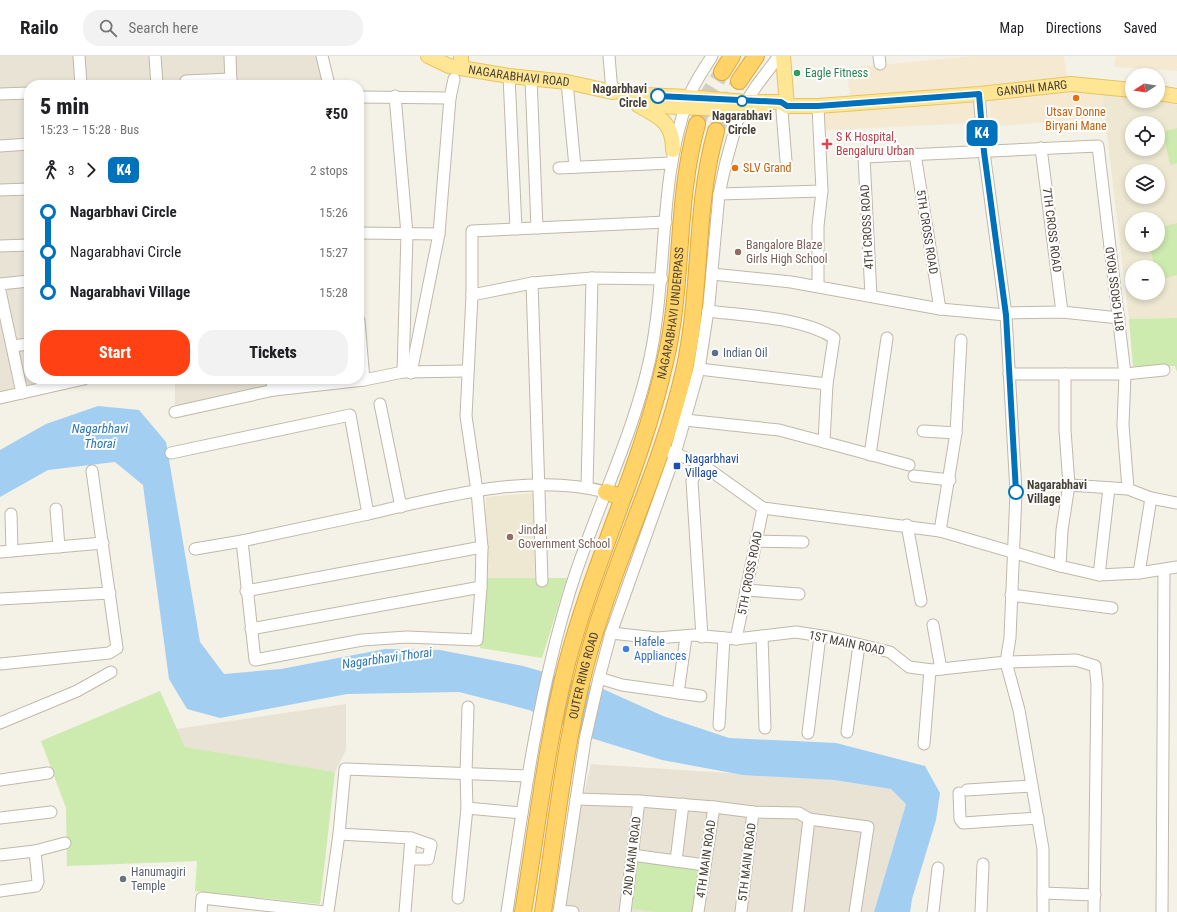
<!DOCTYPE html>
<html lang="en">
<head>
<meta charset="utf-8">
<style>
  body { margin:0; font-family:"Roboto Condensed",sans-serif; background:#f2f2f2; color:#202124; height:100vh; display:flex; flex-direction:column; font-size:15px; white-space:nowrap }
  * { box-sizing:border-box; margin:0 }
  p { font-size:13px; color:#757577 }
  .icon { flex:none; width:22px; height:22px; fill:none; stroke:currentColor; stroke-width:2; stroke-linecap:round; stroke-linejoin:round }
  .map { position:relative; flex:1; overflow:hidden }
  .sheet { position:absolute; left:24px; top:24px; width:340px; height:304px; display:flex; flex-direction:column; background:#fff; border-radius:16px; box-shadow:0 2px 6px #0003 }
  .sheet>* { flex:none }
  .badge { padding:0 8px; border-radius:6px; font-size:14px; line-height:26px }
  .needle { width:26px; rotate:258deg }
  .buttons { position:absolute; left:1125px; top:12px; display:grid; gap:8px }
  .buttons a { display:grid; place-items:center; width:40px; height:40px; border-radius:50%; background:#fff; box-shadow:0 2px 6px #0003; font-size:20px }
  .map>.badge { position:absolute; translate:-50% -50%; box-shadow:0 0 0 2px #fff }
  .legs { display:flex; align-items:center; gap:6px; height:44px; padding:0 16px; font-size:13px }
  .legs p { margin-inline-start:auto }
  .headline { display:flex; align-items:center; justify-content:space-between; height:68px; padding:0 16px }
  h1 { font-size:22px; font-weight:800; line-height:30px }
  .cta { display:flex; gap:8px; margin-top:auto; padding:8px 16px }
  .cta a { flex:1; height:46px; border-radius:16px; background:#ff4113; color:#fff; font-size:16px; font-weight:800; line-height:46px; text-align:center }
  .cta a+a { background:#f2f2f2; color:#202124 }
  ul { padding:0 16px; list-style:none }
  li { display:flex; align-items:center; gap:14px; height:40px; font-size:15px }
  li i { display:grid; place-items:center; width:6px; height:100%; margin:0 5px; background:currentColor }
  li i::after { content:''; width:10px; height:10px; margin:-5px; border:3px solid; border-radius:50%; background:#fff }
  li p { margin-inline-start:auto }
  li:first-child i { background:linear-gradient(#0000 50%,currentColor 0) }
  li:last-child i { background:linear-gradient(currentColor 50%,#0000 0) }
  header { display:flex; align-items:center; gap:24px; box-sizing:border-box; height:56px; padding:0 20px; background:#fff; border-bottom:1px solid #e0e0e0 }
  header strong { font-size:19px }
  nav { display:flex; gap:22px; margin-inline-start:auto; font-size:14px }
  .search { width:280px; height:36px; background:#f2f2f2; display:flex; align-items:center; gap:10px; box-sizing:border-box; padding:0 14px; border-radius:16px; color:#757577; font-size:15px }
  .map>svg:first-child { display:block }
  .residential { fill:#e8e3d5 }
  .commercial { fill:#f6e9d2 }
  .education { fill:#eee7d1; fill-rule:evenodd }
  .green { fill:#cdeaaf }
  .water { fill:#a2cef2 }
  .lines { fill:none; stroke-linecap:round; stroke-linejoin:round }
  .highway-tunnel { stroke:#d2cec4; stroke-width:16; stroke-dasharray:16 8; stroke-linecap:butt }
  .minor-casing { stroke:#c0b9a9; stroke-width:13 }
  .major-casing { stroke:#e7c562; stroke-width:16 }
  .highway-casing { stroke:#e2a933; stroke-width:18 }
  .minor { stroke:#fff; stroke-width:11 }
  .major { stroke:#ffe695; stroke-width:14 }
  .highway { stroke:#ffd367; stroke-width:16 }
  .line-1-casing { stroke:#fff; stroke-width:9 }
  .line-1 { stroke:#0072bc; stroke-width:6 }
  .leisure-dot { fill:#2e9e5b; stroke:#fff; stroke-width:1.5 }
  .stop-1-dot { fill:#fff; stroke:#0072bc; stroke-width:2 }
  .food-dot { fill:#e8710a; stroke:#fff; stroke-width:1.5 }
  .health-dot { fill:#e0444e; stroke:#fff; stroke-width:1.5 }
  .education-dot { fill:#8d6e63; stroke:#fff; stroke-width:1.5 }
  .service-dot { fill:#5c6f8a; stroke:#fff; stroke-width:1.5 }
  .transit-dot { fill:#1a4fb4; stroke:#fff; stroke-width:1.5 }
  .shop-dot { fill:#3f7fe0; stroke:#fff; stroke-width:1.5 }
  .worship-dot { fill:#6b7280; stroke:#fff; stroke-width:1.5 }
  .labels { text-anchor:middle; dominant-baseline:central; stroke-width:4; stroke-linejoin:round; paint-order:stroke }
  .leisure-label { font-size:12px; fill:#27864d; stroke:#fff; text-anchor:start }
  .street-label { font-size:12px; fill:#484136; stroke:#fff }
  .stop-label { font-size:12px; font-weight:bold; fill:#484136; stroke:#fff; text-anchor:end }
  .food-label { font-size:12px; fill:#c56008; stroke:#fff }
  .health-label { font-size:12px; fill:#be3a42; stroke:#fff; text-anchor:start }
  .education-label { font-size:12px; fill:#785e54; stroke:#fff; text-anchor:start }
  .service-label { font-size:12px; fill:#4e5e75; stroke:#fff; text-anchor:start }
  .transit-label { font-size:12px; fill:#164399; stroke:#fff; text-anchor:start }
  .shop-label { font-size:12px; fill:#366cbe; stroke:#fff; text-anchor:start }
  .worship-label { font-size:12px; fill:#5b616d; stroke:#fff; text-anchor:start }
  .water-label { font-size:13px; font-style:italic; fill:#2b76b7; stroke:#fff }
</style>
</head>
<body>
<header>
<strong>Railo</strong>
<div class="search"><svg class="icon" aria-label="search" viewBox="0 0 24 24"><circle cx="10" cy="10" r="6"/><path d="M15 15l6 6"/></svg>Search here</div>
<nav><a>Map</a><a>Directions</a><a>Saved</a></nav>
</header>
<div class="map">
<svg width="1177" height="856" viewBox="0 0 1177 856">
  <rect width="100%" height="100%" fill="#f4f1e7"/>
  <g class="residential">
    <polygon points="0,0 322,0 329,29 29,29 29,323 93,323 0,348"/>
    <polygon points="175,323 336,323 175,356"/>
    <polygon points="346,648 346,694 335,716 185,691 177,673"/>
    <polygon points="591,708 834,724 891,733 906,748 874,856 564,856 575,775"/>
  </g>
  <g class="commercial">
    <polygon points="974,0 1064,0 1067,21 850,42 847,12"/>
    <polygon points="1116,0 1177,0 1177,15 1114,11"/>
    <polygon points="1072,35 1102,37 1104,61 991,71 989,44"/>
    <polygon points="974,47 976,67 825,74 824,56"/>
  </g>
  <g class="education">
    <path d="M1102,37L1132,40V45H1158L1177,49V262L1129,263ZM1132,67H1158V93H1132ZM1132,115H1158V141H1132ZM1132,163H1158V189H1132ZM1132,211H1158V237H1132Z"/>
    <polygon points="535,437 535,522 484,522 486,441"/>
  </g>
  <g class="green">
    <polygon points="1177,72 1177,107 1170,109 1163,76"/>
    <polygon points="1177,167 1177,219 1158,224 1158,211 1155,211 1149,189 1158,189 1158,172"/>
    <polygon points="1177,262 1177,316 1175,310 1133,310 1129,263"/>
    <polygon points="484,522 567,522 542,602 480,592"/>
    <polygon points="160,635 185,691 335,716 320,848 195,835 197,805 67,810 66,752 41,685"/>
    <polygon points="638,797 699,803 693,856 658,856 632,853"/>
  </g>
  <polygon class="water" points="98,350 139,354 166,386 200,586 224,618 281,613 385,593 440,594 523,610 603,633 663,660 729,682 836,687 925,710 940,737 936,764 912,843 910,856 874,856 906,748 891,733 834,724 743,719 662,704 591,682 529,654 459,636 347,638 220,662 187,653 169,623 143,429 115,406 48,414 0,441 0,394 46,368"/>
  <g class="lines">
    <g class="highway-tunnel">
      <polyline points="697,68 709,37 722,16"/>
      <polyline points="716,75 739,25"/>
    </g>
    <defs>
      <g id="minor">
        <polyline points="79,0 81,29"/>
        <polyline points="155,0 157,29"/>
        <polyline points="230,0 231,29"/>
        <polyline points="322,0 329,29"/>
        <polyline points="609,0 612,36"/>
        <polyline points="879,0 880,8"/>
        <polyline points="509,20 516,173"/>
        <polyline points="531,22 537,172"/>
        <polyline points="186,25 231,23"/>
        <polyline points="567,26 575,111"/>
        <polyline points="0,38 29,37"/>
        <polyline points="979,38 984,96 1006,259 1016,436 1010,582 1006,606 1019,654 1043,793 1043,856"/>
        <polyline points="395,40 407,178 403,316"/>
        <polyline points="359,41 450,42"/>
        <polyline points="782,55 786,105"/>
        <polyline points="0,90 29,88"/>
        <polyline points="1041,92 1062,256"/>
        <polyline points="915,98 940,253"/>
        <polyline points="559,112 671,107"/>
        <polyline points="0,134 29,133"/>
        <polyline points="719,138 822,135"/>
        <polyline points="359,177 439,178"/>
        <polyline points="0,190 29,189"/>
        <polyline points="712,218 791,226 940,253 1006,259"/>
        <polyline points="532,227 542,525"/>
        <polyline points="0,228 29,225"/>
        <polyline points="818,230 818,170 822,135 818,50"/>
        <polyline points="0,235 22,337"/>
        <polyline points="472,239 532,227 592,222 662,223"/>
        <polyline points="871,240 864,101 1098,90 1125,318 1123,369 1128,433"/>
        <path d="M708,255C746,260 802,261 834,282L827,328"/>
        <polyline points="1006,257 1062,256 1119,262"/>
        <polyline points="359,265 364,324"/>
        <polyline points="12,290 29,288"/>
        <polyline points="699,313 827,328 824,386 909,409"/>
        <polyline points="411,317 439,178 450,42 454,23"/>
        <polyline points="1009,318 1065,318 1065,374 1069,429 1062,474 1060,510 1099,519 1139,517 1177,511"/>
        <polyline points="1065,318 1125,318 1164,314"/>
        <polyline points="271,323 274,334"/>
        <polyline points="0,342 84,323"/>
        <polyline points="380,348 401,451"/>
        <polyline points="175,356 274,334 364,324 403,316 467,315"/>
        <polyline points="685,364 779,374 824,386"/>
        <polyline points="923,375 956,377"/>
        <polyline points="670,396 700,407 763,452 940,475 1060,510"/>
        <path d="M171,397L350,359L368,458C441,441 531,416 606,436"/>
        <polyline points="870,399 887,282"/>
        <polyline points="700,407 692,425 702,581"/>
        <polyline points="914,420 950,424"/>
        <polyline points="1069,429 1128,433 1151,442 1177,447"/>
        <polyline points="587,431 592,222"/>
        <polyline points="56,453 59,491"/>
        <polyline points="11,458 12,495"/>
        <polyline points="907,469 921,545"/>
        <polyline points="940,475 956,377 961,284"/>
        <polyline points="242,485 255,604 362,584 407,581 477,584 481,531 482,491 477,435 466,360 472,239 472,175 666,166"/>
        <polyline points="756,485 803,486"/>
        <polyline points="195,493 242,485 368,458"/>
        <polyline points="0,496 103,487"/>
        <polyline points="1139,517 1151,442"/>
        <polyline points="1099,519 1109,432"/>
        <polyline points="746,534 799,538"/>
        <polyline points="246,535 482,491"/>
        <polyline points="1011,539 1112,552"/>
        <polyline points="0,543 110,537"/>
        <polyline points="933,569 941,613"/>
        <polyline points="251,573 481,531"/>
        <polyline points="611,577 657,582 694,579 736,583 796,576 828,581 890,596 909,611 932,614 1006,606 1076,604 1095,610 1097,628 1094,856"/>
        <polyline points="762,580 765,672"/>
        <polyline points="736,583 763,452"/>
        <polyline points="0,608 109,597 117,592 92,415"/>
        <polyline points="599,622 622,629 701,640"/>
        <polyline points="678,637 686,581"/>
        <polyline points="0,667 77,635 111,616"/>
        <polyline points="719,669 724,582"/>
        <polyline points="847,676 859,589"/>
        <polyline points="808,677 820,580"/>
        <polyline points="924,688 930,614"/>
        <polyline points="0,724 48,717"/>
        <polyline points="967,734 1032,730"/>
        <polyline points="959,737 960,763 963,767 1038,762"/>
        <polyline points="576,743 639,745 714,751 753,756 799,757 809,763 798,856"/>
        <polyline points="467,752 466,717 468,651"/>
        <polyline points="0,762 51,756"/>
        <polyline points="809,763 868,771 855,856"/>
        <polyline points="339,778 411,782 405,856"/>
        <polyline points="0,799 35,795"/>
        <polyline points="632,799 705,809"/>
        <polyline points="410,803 428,803 431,789 411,782"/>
        <polyline points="676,805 683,748"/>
        <polyline points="0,835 36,830 38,826 35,795 65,787"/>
        <polyline points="1043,837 1095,839"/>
        <polyline points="458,842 467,752 522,757"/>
        <polyline points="559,855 573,856"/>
        <polyline points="201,856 202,842 325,856"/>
        <polyline points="328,856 339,778 345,713 528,720"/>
        <path d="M507,856C523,751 537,644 568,541C592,460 632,385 650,302C668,216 658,125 688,43C693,28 704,13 712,0"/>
        <polyline points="559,856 585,684 599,622 611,577 675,398 699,313 709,248 719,138 726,106 740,55 757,29 779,0"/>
        <polyline points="625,856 639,745"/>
        <polyline points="698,856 714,751"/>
        <polyline points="741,856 753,756"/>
        <polyline points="933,856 938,812"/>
        <polyline points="981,856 983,808"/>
        <polyline points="1162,856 1164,514"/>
      </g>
      <g id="major">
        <path id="s1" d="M428,0L449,10L509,20L567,26L612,36L619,35L645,39L688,41L746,46H781L787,50H818L979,38L1071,28L1132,34"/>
        <polyline points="783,0 787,50"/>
        <polyline points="461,12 461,0"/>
        <polyline points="1158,37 1177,40"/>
        <polyline points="638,49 763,55"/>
        <path d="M641,51C662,62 673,68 673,94"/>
      </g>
      <g id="highway">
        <polyline points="722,16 732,0"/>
        <polyline points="739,25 756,0"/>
        <polyline points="606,436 622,441"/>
        <path id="s2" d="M523,856C537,773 546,689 567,607C594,505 642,409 665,306C684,227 675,147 697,68"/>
        <path id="s3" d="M543,856C557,766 566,673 592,586C619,494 663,408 684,315C702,235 694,153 716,75"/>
      </g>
    </defs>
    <use href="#minor" class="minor-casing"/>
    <use href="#major" class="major-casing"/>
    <use href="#highway" class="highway-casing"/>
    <use href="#minor" class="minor"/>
    <use href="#major" class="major"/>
    <use href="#highway" class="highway"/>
  </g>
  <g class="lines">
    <defs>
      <polyline id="line-1" points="658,40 781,46 787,50 818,50 979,38 984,96 1006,259 1016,436"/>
    </defs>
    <use href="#line-1" class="line-1-casing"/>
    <use href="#line-1" class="line-1"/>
  </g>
  <circle class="leisure-dot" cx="797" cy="17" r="4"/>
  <g class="stop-1-dot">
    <circle cx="658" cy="40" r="7"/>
    <circle cx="742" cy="45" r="5"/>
    <circle cx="1016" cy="436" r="7"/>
  </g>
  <g class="food-dot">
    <circle cx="1076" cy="42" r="4"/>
    <circle cx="735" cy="112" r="4"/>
  </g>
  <path class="health-dot" d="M825 82h4v4h4v4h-4v4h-4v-4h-4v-4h4z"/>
  <g class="education-dot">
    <circle cx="738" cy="196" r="4"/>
    <circle cx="510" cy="481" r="4"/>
  </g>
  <circle class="service-dot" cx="715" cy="297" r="4"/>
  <rect class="transit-dot" x="673" y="406" width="8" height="8" rx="2"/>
  <circle class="shop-dot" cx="626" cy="593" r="4"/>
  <circle class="worship-dot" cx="123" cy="823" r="4"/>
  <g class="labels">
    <g class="leisure-label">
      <text x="805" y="17">Eagle Fitness</text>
    </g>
    <g class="street-label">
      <text stroke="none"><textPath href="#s1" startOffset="94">NAGARABHAVI ROAD</textPath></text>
      <text stroke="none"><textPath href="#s1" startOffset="611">GANDHI MARG</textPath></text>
      <text transform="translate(867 171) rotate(-93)">4TH CROSS ROAD</text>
      <text transform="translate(1052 174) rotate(83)">7TH CROSS ROAD</text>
      <text transform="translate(927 176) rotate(81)">5TH CROSS ROAD</text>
      <text transform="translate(1115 233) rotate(-97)">8TH CROSS ROAD</text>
      <text stroke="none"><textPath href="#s2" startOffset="619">NAGARABHAVI UNDERPASS</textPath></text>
      <text transform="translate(750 517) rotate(-79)">5TH CROSS ROAD</text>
      <text transform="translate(847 587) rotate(12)">1ST MAIN ROAD</text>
      <text stroke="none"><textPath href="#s3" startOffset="240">OUTER RING ROAD</textPath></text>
      <text transform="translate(632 800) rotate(-83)">2ND MAIN ROAD</text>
      <text transform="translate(706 803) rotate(-82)">4TH MAIN ROAD</text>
      <text transform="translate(747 806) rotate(-83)">5TH MAIN ROAD</text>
    </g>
    <g class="stop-label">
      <text x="647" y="33">Nagarbhavi<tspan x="647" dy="14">Circle</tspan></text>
      <text x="742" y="60" text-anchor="middle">Nagarabhavi<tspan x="742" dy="14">Circle</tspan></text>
      <text x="1027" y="429" text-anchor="start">Nagarabhavi<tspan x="1027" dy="14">Village</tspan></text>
    </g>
    <g class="food-label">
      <text x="1076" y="56">Utsav Donne<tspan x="1076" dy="14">Biryani Mane</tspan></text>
      <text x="743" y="112" text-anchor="start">SLV Grand</text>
    </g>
    <g class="health-label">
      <text x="836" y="81">S K Hospital,<tspan x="836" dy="14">Bengaluru Urban</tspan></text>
    </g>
    <g class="education-label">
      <text x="746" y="189">Bangalore Blaze<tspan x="746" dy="14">Girls High School</tspan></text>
      <text x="518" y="474">Jindal<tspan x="518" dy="14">Government School</tspan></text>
    </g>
    <g class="service-label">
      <text x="723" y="297">Indian Oil</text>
    </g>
    <g class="transit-label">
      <text x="685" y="403">Nagarbhavi<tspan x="685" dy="14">Village</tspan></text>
    </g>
    <g class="shop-label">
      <text x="634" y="586">Hafele<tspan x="634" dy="14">Appliances</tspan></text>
    </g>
    <g class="worship-label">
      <text x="131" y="816">Hanumagiri<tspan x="131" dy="14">Temple</tspan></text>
    </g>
    <g class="water-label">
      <text x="100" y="372">Nagarbhavi<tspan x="100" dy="15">Thorai</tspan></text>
      <text transform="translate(387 602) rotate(-8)">Nagarbhavi Thorai</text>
    </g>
  </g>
</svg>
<div class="buttons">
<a><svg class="needle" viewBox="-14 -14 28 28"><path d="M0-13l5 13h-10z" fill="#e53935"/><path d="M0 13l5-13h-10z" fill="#757577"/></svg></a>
<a><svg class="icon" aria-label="locate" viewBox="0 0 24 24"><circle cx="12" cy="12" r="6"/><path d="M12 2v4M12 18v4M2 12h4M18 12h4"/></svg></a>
<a><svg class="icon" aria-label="layers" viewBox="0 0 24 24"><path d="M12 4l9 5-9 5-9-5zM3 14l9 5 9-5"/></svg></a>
<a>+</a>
<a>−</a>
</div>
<b class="badge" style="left:982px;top:77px;background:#0072bc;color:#fff">K4</b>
<section class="sheet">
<div class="headline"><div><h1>5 min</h1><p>15:23 – 15:28 · Bus</p></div><b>₹50</b></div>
<div class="legs"><svg class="icon" aria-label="walk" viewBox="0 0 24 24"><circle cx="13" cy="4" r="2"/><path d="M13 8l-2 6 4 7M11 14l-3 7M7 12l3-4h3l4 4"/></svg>3<svg class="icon" aria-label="forward" viewBox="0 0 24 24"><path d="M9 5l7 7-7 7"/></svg><b class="badge" style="background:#0072bc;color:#fff">K4</b><p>2 stops</p></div>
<ul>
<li><i style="color:#0072bc"></i><b>Nagarbhavi Circle</b><p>15:26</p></li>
<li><i style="color:#0072bc"></i><span>Nagarabhavi Circle</span><p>15:27</p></li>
<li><i style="color:#0072bc"></i><b>Nagarabhavi Village</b><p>15:28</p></li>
</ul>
<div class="cta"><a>Start</a><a>Tickets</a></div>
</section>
</div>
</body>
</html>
